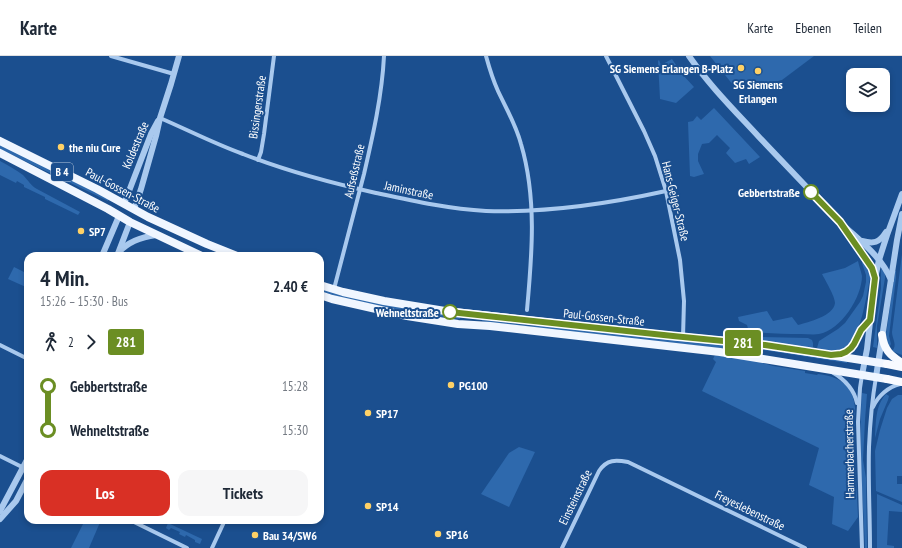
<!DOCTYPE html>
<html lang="de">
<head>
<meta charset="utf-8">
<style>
  body { margin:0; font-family:"PT Sans Narrow",sans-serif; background:#f6f6f7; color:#1f2937; height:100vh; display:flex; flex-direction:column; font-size:15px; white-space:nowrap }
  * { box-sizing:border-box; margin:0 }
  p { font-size:13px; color:#747a83 }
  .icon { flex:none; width:22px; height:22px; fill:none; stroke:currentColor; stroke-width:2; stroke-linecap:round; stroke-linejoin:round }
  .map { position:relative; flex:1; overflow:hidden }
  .details { position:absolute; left:24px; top:196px; width:300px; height:272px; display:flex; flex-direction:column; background:#fff; border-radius:12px; box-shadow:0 2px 6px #0003 }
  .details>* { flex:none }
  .badge { padding:0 8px; border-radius:3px; font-size:14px; line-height:26px }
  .buttons { position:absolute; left:846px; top:12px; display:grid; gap:8px }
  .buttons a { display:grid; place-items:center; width:44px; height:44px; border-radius:8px; background:#fff; box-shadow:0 2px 6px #0003; font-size:20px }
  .map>.badge { position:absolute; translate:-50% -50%; box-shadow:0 0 0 2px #fff }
  .legs { display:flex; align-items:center; gap:6px; height:44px; padding:0 16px; font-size:13px }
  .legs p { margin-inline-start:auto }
  .head { display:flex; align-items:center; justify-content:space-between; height:68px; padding:0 16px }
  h1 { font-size:22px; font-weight:800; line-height:30px }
  .primary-button { display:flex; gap:8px; margin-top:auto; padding:8px 16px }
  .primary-button a { flex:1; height:46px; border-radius:12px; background:#d93025; color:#fff; font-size:16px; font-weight:800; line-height:46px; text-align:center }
  .primary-button a+a { background:#f6f6f7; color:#1f2937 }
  ul { padding:0 16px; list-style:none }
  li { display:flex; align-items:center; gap:14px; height:44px; font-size:15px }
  li i { display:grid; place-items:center; width:6px; height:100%; margin:0 5px; background:currentColor }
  li i::after { content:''; width:10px; height:10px; margin:-5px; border:3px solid; border-radius:50%; background:#fff }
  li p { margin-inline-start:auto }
  li:first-child i { background:linear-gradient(#0000 50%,currentColor 0) }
  li:last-child i { background:linear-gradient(currentColor 50%,#0000 0) }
  header { display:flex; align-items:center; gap:24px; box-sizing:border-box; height:56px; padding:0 20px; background:#fff; border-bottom:1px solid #e0e1e3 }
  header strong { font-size:19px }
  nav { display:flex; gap:22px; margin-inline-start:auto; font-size:14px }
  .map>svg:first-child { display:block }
  .green { fill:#2e69ad }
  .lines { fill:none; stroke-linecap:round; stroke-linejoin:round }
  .minor { stroke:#a9c9ee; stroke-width:4 }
  .tertiary { stroke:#a9c9ee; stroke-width:6 }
  .primary { stroke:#f0f6ff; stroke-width:8 }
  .trunk { stroke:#f8faff; stroke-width:8 }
  .line-1-casing { stroke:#fff; stroke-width:9 }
  .line-1 { stroke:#6b8e23; stroke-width:6 }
  .poi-dot { fill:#ffd166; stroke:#1b4f8f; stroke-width:1.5 }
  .stop-1-dot { fill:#fff; stroke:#6b8e23; stroke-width:2 }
  .labels { text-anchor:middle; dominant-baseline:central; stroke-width:4; stroke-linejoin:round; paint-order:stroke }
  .shield { fill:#1b4f8f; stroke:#bbcadd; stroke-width:1 }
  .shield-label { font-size:11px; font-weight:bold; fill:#fff }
  .poi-label { font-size:12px; font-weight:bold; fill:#fff; stroke:#1b4f8f; text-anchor:start }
  .street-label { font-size:12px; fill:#fff; stroke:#1b4f8f }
  .stop-label { font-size:12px; font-weight:bold; fill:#fff; stroke:#1b4f8f; text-anchor:end }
</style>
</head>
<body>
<header>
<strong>Karte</strong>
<nav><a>Karte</a><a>Ebenen</a><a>Teilen</a></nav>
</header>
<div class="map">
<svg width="902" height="492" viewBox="0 0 902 492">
  <rect width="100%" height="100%" fill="#1b4f8f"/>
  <g class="green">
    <polygon points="710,0 814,0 782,24 774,26 733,29"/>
    <polygon points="672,3 682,18 694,31 676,47 660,43 658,5 659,4 661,9"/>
    <polygon points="714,52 760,101 749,108 746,103 735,107 726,97 730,92 717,79 709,87 702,88 698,98 698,105 704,118 694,121 690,120 688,66 693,65 697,60 701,64"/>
    <polygon points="0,88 109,143 108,145 0,93"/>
    <path d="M0,105C8,109 16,114 23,119C28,124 31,130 37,133L80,156L78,159L45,143V141L24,131V129L17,125L16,127L0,119Z"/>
    <path d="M902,198V299L892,295C898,289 892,283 892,276Z"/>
    <path d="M863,204L870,215V222C867,238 860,283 846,292C838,297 830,296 822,294V293L817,292L819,285L838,273L845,267L860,246L863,240L866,226V219L862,207Z"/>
    <path d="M858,205C859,210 861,215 862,220C862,241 841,274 819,278C814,279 807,278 801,278C784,278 766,277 749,276L747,269L739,265L738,261L767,255L773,265L792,261L798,269C808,266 834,260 835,247C835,240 825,224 822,218L845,212Z"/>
    <polygon points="14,211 28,218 28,232 8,223"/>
    <polygon points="881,213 883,213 885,216 885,222 877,270 877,292 873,291 881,232"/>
    <polygon points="895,215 896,215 896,222 889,280 891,288 889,292 887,288 886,279"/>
    <path d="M320,233L393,250L460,261V263C412,257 366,248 320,236Z"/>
    <polygon points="482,264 532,270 549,270 744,290 847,304 847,307 757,293 718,292 491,267 482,265"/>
    <polygon points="715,280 808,282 812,284 813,287 813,291 809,291 808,292 714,281"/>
    <path d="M715,299L756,305L773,310L805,315V317L817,319L818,318C839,321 852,327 855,351V405L858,461L848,475L832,468L834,441L809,429L819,392L702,335L716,306L713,303Z"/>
    <path d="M862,337L867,338L865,364L863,404L866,422L867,487V492H865C863,440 858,389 862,337Z"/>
    <path d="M886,338L889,340L888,344L880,363L875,382C876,367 875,350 886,338Z"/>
    <polygon points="898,339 902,339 902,420 897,420 897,428 902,428 902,446 876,435 875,395 880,374 887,352 892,343"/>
    <polygon points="519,391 535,396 509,451 481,438 509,397"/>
    <polygon points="877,438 902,449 902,456 889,455 887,489 894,490 894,492 877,492"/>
    <polygon points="85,464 101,464 89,492 71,492"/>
    <polygon points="168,467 202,483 200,488 195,486 195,484 186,479 185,481 179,478 180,476 171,472 169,474 166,472"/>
  </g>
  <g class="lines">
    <g class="minor">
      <polyline points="111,0 174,18"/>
      <path d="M486,0C489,11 493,24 498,35C506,52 516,69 521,88C537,142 532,199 527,254"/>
      <polyline points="606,0 644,75 655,100 666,135 680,204 684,245 683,281"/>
      <path d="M160,62C188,74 215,88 243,98C286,115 331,127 376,137C413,145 449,153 486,155C547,157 607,148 666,135"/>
      <polyline points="258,104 261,96 264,78 274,0"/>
      <path d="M334,233C344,195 354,156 364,118C373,79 382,40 384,0"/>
      <polyline points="0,289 28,303"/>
      <path d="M832,316C844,323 854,333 857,347"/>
      <path d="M873,351C878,340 888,331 900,328"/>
      <polyline points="0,400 28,414"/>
      <polyline points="130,464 187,492"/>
      <polyline points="212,492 225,464"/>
      <path d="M562,492L599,415C607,403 616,404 628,406L805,492"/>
      <polyline points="862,492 858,366 860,332 862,319"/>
      <path d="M870,492C870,458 868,425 869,391C870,368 872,344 876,321"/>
    </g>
    <g class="tertiary">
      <path d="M689,0C709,29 735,55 759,81C786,109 812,137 839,165C857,183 881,199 891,224"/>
      <polyline points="124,148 151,78 158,65"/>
      <polyline points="134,153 141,133 156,80 160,62 171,28 179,0"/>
      <polyline points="846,175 872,212 875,221"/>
      <path d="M862,185C874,188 879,187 886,176"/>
      <path d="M119,196C129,185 141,181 156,179"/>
      <polyline points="102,200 119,160"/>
      <polyline points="117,200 130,166"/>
      <polyline points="835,299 846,296 851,292 858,282 861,274 870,264"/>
      <polyline points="862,319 867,293 875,222 879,204 887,179 902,138"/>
      <polyline points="876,321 897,184 902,158"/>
      <polyline points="0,455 28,402"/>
      <polyline points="0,463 16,445 28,422"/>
    </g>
    <g class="primary">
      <polyline points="0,85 97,133 148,161 207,188 237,200"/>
      <polyline points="0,97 108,153 130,166 202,200"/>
      <polyline points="320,229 343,236 384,245 445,255 673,280 765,289 887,308"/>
      <polyline points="320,239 332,243 407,260 458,268 490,270 720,296 887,323"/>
    </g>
    <g class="trunk">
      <path d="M882,279C884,294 890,299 902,307"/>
      <polyline points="887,308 902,311"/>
      <polyline points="887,323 902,326"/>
    </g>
  </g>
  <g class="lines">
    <defs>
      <polyline id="line-1" points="450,256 673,280 765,289 831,299 841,298 846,296 851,292 854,288 861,274 870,264 875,222 872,212 840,166 811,136"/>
    </defs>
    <use href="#line-1" class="line-1-casing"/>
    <use href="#line-1" class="line-1"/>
  </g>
  <g class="poi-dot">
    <circle cx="741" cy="12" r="4"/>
    <circle cx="758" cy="15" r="4"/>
    <circle cx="61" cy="91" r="4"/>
    <circle cx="81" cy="175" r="4"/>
    <circle cx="451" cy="329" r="4"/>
    <circle cx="368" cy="357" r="4"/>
    <circle cx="368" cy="450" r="4"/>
    <circle cx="438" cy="478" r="4"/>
    <circle cx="255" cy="479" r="4"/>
  </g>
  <g class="stop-1-dot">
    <circle cx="811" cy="136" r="7"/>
    <circle cx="450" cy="256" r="7"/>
  </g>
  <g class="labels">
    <rect class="shield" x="51" y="107" width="22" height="18" rx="3"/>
    <g class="shield-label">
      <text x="62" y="116">B 4</text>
    </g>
    <g class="poi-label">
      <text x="733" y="12" text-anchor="end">SG Siemens Erlangen B-Platz</text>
      <text x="758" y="28" text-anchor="middle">SG Siemens<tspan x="758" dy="14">Erlangen</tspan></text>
      <text x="69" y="91">the niu Cure</text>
      <text x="89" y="175">SP7</text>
      <text x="459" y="329">PG100</text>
      <text x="376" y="357">SP17</text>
      <text x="376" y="450">SP14</text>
      <text x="446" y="478">SP16</text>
      <text x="263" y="479">Bau 34/SW6</text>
    </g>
    <g class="street-label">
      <text transform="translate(257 51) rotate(-82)">Bissingerstraße</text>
      <text transform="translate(135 89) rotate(-67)">Koldestraße</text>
      <text transform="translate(354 115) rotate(-77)">Aufseßstraße</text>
      <text transform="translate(123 134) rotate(28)">Paul-Gossen-Straße</text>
      <text transform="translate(409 134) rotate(12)">Jaminstraße</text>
      <text transform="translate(676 145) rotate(76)">Hans-Geiger-Straße</text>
      <text transform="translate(604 261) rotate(6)">Paul-Gossen-Straße</text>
      <text transform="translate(849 398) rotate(-91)">Hammerbacherstraße</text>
      <text transform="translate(575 441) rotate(-64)">Einsteinstraße</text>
      <text transform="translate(750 454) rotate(26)">Freyeslebenstraße</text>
    </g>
    <g class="stop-label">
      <text x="800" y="136">Gebbertstraße</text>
      <text x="439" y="256">Wehneltstraße</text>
    </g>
  </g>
</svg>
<div class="buttons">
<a><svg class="icon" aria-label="layers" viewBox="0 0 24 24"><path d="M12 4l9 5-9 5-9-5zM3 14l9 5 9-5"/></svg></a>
</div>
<b class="badge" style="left:743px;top:287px;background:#6b8e23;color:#fff">281</b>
<section class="details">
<div class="head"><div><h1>4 Min.</h1><p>15:26 – 15:30 · Bus</p></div><b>2.40 €</b></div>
<div class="legs"><svg class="icon" aria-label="walk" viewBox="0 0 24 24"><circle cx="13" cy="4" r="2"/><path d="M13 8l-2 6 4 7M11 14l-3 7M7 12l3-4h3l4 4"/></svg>2<svg class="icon" aria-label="forward" viewBox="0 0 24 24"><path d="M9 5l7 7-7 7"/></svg><b class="badge" style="background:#6b8e23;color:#fff">281</b></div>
<ul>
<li><i style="color:#6b8e23"></i><b>Gebbertstraße</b><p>15:28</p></li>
<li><i style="color:#6b8e23"></i><b>Wehneltstraße</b><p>15:30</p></li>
</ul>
<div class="primary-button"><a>Los</a><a>Tickets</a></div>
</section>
</div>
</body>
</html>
